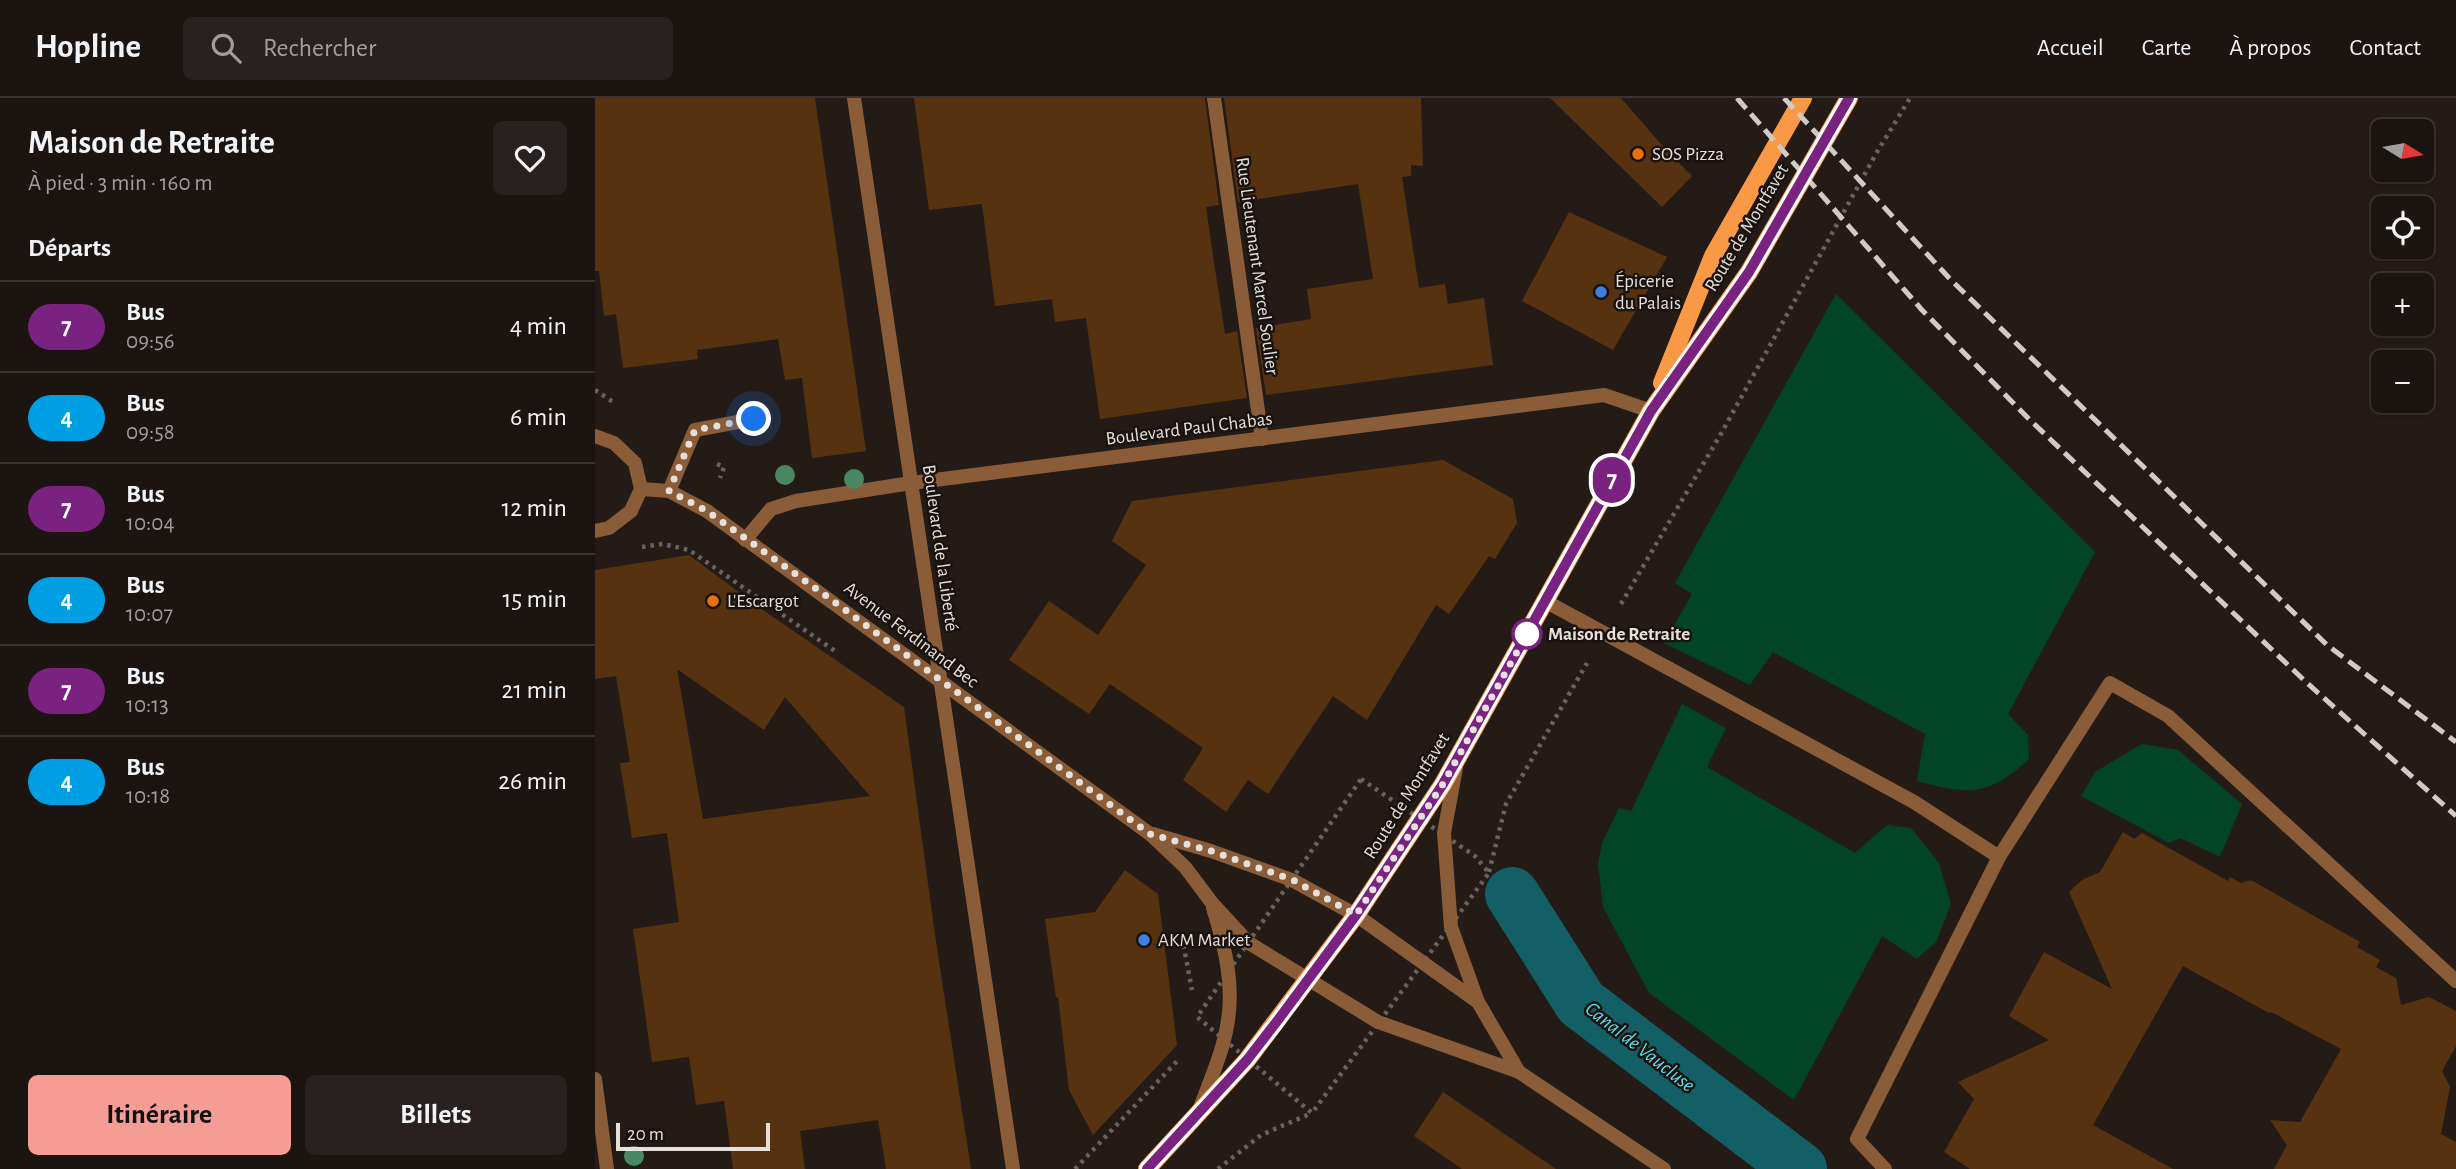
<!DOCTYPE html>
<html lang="fr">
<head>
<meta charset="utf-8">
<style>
  body { margin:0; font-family:"Alegreya Sans",sans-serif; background:#28211f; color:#f1f3f6; height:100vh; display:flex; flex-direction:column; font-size:26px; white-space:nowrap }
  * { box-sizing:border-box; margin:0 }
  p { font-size:23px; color:#a09e9f }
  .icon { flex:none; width:38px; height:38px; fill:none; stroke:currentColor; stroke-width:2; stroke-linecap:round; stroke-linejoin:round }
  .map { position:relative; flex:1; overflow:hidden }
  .panel { display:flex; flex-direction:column; background:#1b1411; width:595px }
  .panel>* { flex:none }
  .badge { padding:0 14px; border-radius:23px; font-size:24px; line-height:46px }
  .needle { width:46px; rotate:101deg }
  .buttons { position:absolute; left:1776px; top:21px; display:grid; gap:14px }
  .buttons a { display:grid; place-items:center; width:63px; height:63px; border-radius:10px; background:#1b1411; box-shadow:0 2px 5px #0004,0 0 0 2px #393331; font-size:35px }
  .scale { position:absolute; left:21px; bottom:18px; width:154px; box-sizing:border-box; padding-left:7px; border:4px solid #e6e0dc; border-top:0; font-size:19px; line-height:24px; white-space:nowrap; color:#e6e0dc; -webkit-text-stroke:5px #1a120e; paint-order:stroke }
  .you { position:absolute; width:35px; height:35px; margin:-18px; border:5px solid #fff; border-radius:50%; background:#1a73e8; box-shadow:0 0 0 10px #1a73e833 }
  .map>.badge { position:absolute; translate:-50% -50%; box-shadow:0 0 0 4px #fff }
  h2 { padding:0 28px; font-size:26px; line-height:63px }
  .round { display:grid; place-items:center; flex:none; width:74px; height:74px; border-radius:10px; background:#28211f }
  .headline { display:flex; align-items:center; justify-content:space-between; height:119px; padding:0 28px }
  h1 { font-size:33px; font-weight:700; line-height:52px }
  .primary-button { display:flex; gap:14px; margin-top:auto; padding:14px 28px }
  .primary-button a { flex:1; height:80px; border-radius:10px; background:#f59c94; color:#111; font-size:28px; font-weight:700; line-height:80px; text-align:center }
  .primary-button a+a { background:#28211f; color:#f1f3f6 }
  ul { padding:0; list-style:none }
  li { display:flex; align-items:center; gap:21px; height:91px; padding:0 28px; border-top:2px solid #393331 }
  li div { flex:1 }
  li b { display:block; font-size:26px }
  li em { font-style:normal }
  li .badge { min-width:77px; font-weight:700; text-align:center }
  header { display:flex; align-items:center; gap:42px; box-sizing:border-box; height:98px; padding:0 35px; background:#1b1411; border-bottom:2px solid #393331 }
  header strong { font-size:33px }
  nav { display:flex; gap:38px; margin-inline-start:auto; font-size:24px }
  .search { width:490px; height:63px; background:#28211f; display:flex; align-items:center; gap:18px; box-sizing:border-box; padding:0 24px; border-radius:10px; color:#a09e9f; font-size:26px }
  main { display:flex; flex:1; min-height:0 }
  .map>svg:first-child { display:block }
  .green { fill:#024526 }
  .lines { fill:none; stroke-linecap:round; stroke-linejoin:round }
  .canal { stroke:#135f66; stroke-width:54 }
  .building { fill:#573211; fill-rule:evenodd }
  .path { stroke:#6a625e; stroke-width:4.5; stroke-dasharray:3.5 5; stroke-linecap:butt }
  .service { stroke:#8a5c37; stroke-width:14 }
  .minor { stroke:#8a5c37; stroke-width:14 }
  .tertiary { stroke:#8a5c37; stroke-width:14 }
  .primary { stroke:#f99946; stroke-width:18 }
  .rail { stroke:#d1cbc7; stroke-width:5; stroke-dasharray:14 7; stroke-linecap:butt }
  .tree { fill:#4a8861 }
  .line-casing { stroke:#fff; stroke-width:16 }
  .line { stroke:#7a227f; stroke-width:10 }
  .walk { stroke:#e6e0dc; stroke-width:7; stroke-dasharray:0 12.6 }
  .food-dot { fill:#e8710a; stroke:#1a120e; stroke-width:2.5 }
  .shop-dot { fill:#3f7fe0; stroke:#1a120e; stroke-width:2.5 }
  .stop-dot { fill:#fff; stroke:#7a227f; stroke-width:3.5 }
  .labels { text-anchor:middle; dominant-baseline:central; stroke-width:5; stroke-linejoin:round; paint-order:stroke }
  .poi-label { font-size:19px; fill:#e6e0dc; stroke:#1a120e; text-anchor:start }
  .street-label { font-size:19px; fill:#e6e0dc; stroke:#1a120e }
  .stop-label { font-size:19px; font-weight:bold; fill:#e6e0dc; stroke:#1a120e; text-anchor:start }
  .water-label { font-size:21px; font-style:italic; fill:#59dfee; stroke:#1a120e }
</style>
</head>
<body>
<header>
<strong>Hopline</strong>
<div class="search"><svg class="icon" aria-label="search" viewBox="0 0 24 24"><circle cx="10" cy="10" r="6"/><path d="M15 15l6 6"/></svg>Rechercher</div>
<nav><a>Accueil</a><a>Carte</a><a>À propos</a><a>Contact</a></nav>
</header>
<main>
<section class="panel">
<div class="headline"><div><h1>Maison de Retraite</h1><p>À pied · 3 min · 160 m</p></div><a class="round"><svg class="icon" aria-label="heart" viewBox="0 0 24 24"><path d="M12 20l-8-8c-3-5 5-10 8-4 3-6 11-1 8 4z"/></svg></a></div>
<h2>Départs</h2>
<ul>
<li><span class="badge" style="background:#7a227f;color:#fff">7</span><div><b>Bus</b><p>09:56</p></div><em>4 min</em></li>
<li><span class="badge" style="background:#009fe3;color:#fff">4</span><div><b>Bus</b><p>09:58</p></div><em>6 min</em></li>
<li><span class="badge" style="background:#7a227f;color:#fff">7</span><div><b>Bus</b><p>10:04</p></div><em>12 min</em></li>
<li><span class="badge" style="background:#009fe3;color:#fff">4</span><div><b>Bus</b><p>10:07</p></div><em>15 min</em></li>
<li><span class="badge" style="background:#7a227f;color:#fff">7</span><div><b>Bus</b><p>10:13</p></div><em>21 min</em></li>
<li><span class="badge" style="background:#009fe3;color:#fff">4</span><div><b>Bus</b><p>10:18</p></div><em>26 min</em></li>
</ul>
<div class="primary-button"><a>Itinéraire</a><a>Billets</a></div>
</section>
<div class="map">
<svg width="1861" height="1071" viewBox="0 0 1861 1071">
  <rect width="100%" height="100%" fill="#241b17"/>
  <g class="green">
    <path d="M1241,196L1500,454L1413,616L1433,637L1434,661C1393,699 1373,697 1322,683L1330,636L1178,554L1155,587L1069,545L1097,496L1080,485Z"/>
    <polygon points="1087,606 1131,630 1112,669 1260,755 1292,727 1316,730 1344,765 1356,806 1341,844 1322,861 1287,838 1199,1002 1054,895 1008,809 1003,766 1007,745 1024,710 1036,713"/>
    <polygon points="1547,646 1583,652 1647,706 1625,759 1585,740 1574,745 1486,698 1500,674"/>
  </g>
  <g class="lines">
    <polyline class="canal" points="917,796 986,905 1205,1071"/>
  </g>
  <g class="building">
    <polygon points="0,0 220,0 271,353 217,360 207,280 190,282 183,241 102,252 103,261 28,270 21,216 9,218 4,173 0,173"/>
    <polygon points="319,0 610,0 624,107 611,109 617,151 630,236 642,233 652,300 505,321 491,220 460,224 457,201 400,208 387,106 334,112"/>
    <polygon points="629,0 826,0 828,68 816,67 816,78 807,79 824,190 850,186 853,206 889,200 898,267 671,297 661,230 716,221 712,191 778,181 763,86 643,104"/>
    <polygon points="955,0 1026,0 1071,52 1097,78 1067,109"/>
    <polygon points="974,114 1072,159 1018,252 927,203"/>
    <polygon points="848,362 918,401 922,425 900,461 894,458 854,516 841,507 772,622 738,598 673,696 653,682 631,714 588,682 608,650 515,586 494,616 414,562 454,503 503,537 551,467 517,443 537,403"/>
    <path d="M94,457L161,507L309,609L340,837L376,1071H291L283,1022L205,1033L210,1071H138L129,1003L101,1007L94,959L57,964L38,831L84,824L72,735L37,740L25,665L35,664L21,578L0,581V472ZM82,571L169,632L190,599L275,698L108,721Z"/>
    <polygon points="1528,734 1539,741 1547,735 1633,783 1635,779 1646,785 1656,782 1765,844 1762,849 1785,862 1781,869 1801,880 1806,907 1834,899 1861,913 1861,948 1847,973 1855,989 1846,1036 1861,1044 1861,1071 1679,1071 1692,1047 1675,1022 1705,1024 1746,951 1676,914 1674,915 1588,868 1498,1027 1578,1071 1375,1071 1349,1054 1379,1001 1363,984 1454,942 1414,918 1449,854 1517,891 1474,794 1487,782 1505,774"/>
    <polygon points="530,772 563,796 582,947 498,1037 474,992 463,899 461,900 450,821 500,814"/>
    <polygon points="848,994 961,1071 867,1071 819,1038"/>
  </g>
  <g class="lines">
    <g class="path">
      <polyline points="0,292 21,306"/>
      <polyline points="122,366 129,369 125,380"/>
      <polyline points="47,449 68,446 94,452 240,553"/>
      <polyline points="1026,506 1127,334 1282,54 1315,0"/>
      <polygon points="766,681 880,758 894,775 717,1015 602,919"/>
      <polyline points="894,774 911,706 992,565"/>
      <polyline points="587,839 597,892"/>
      <polyline points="480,1071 585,960"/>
      <polyline points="623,1071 666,1037 717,1015"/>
    </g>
    <g class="service">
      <polyline points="74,393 100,332 159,321"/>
      <polyline points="950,503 1319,704 1404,759"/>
      <polyline points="1290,1071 1262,1041 1404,759 1515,585 1573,618 1861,883"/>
    </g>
    <g class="minor">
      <polyline points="259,0 418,1071"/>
      <polyline points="619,0 667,341"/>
      <polyline points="150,442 176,411 201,403 316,385 1009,297 1056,313"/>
      <polyline points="0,981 12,1071"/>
    </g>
    <g class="tertiary">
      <polyline points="0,338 19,345 40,365 46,391 36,413 14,430 0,433"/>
      <polyline points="46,391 74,393 112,413 555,736 590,769 617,805 654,845 783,924 924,974 1069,1071"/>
      <polyline points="861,670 849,735 856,829 883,904 924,974"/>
      <polyline points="558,736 616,753 697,782 761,817 883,904"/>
      <path d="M605,1010C615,982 629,952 633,922C639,884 629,846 618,810"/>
    </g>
    <g class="primary">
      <polyline points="1067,285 1118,158 1208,0"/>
      <polyline points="552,1071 652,962 761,817 848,686 1056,313 1154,174 1254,0"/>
    </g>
    <g class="rail">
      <polyline points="1142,0 1327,212 1436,323 1711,584 1861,718"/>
      <polyline points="1189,0 1355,181 1732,547 1861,644"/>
    </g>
  </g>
  <g class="tree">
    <circle cx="190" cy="377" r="10"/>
    <circle cx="259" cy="381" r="10"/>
    <circle cx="39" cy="1058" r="10"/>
  </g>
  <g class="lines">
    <defs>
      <polyline id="line" points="552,1071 652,962 683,922 761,817 848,686 1056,313 1154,174 1254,0"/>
    </defs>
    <use href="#line" class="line-casing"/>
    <use href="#line" class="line"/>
    <polyline class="walk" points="159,321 100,332 74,393 112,413 223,492 555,736 616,753 698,782 761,817 848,686 932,536"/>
  </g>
  <g class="food-dot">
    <circle cx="1043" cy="56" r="7"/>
    <circle cx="118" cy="503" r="7"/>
  </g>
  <g class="shop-dot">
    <circle cx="1006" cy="194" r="7"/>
    <circle cx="549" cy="842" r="7"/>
  </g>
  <circle class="stop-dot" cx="932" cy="536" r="14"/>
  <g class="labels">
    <g class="poi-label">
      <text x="1057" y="56">SOS Pizza</text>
      <text x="1020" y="183">Épicerie<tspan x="1020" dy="22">du Palais</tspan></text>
      <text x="132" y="503">L'Escargot</text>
      <text x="563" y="842">AKM Market</text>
    </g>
    <g class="street-label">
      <text transform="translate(1152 130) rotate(-59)">Route de Montfavet</text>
      <text transform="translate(662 168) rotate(82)">Rue Lieutenant Marcel Soulier</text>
      <text transform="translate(594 331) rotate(-7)">Boulevard Paul Chabas</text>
      <text transform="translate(345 450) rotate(82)">Boulevard de la Liberté</text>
      <text transform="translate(316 537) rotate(37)">Avenue Ferdinand Bec</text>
      <text transform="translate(812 698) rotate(-58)">Route de Montfavet</text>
    </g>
    <g class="stop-label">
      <text x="953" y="536">Maison de Retraite</text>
    </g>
    <g class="water-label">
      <text transform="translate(1045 949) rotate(38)">Canal de Vaucluse</text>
    </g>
  </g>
</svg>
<div class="buttons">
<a><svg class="needle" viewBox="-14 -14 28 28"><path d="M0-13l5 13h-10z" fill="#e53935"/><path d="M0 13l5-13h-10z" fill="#a09e9f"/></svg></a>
<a><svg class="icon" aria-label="locate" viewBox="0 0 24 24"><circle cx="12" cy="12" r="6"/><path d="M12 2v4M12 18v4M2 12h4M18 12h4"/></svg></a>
<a>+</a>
<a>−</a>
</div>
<div class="scale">20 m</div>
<div class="you" style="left:159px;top:321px"></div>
<b class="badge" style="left:1017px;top:382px;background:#7a227f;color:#fff">7</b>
</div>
</main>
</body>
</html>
